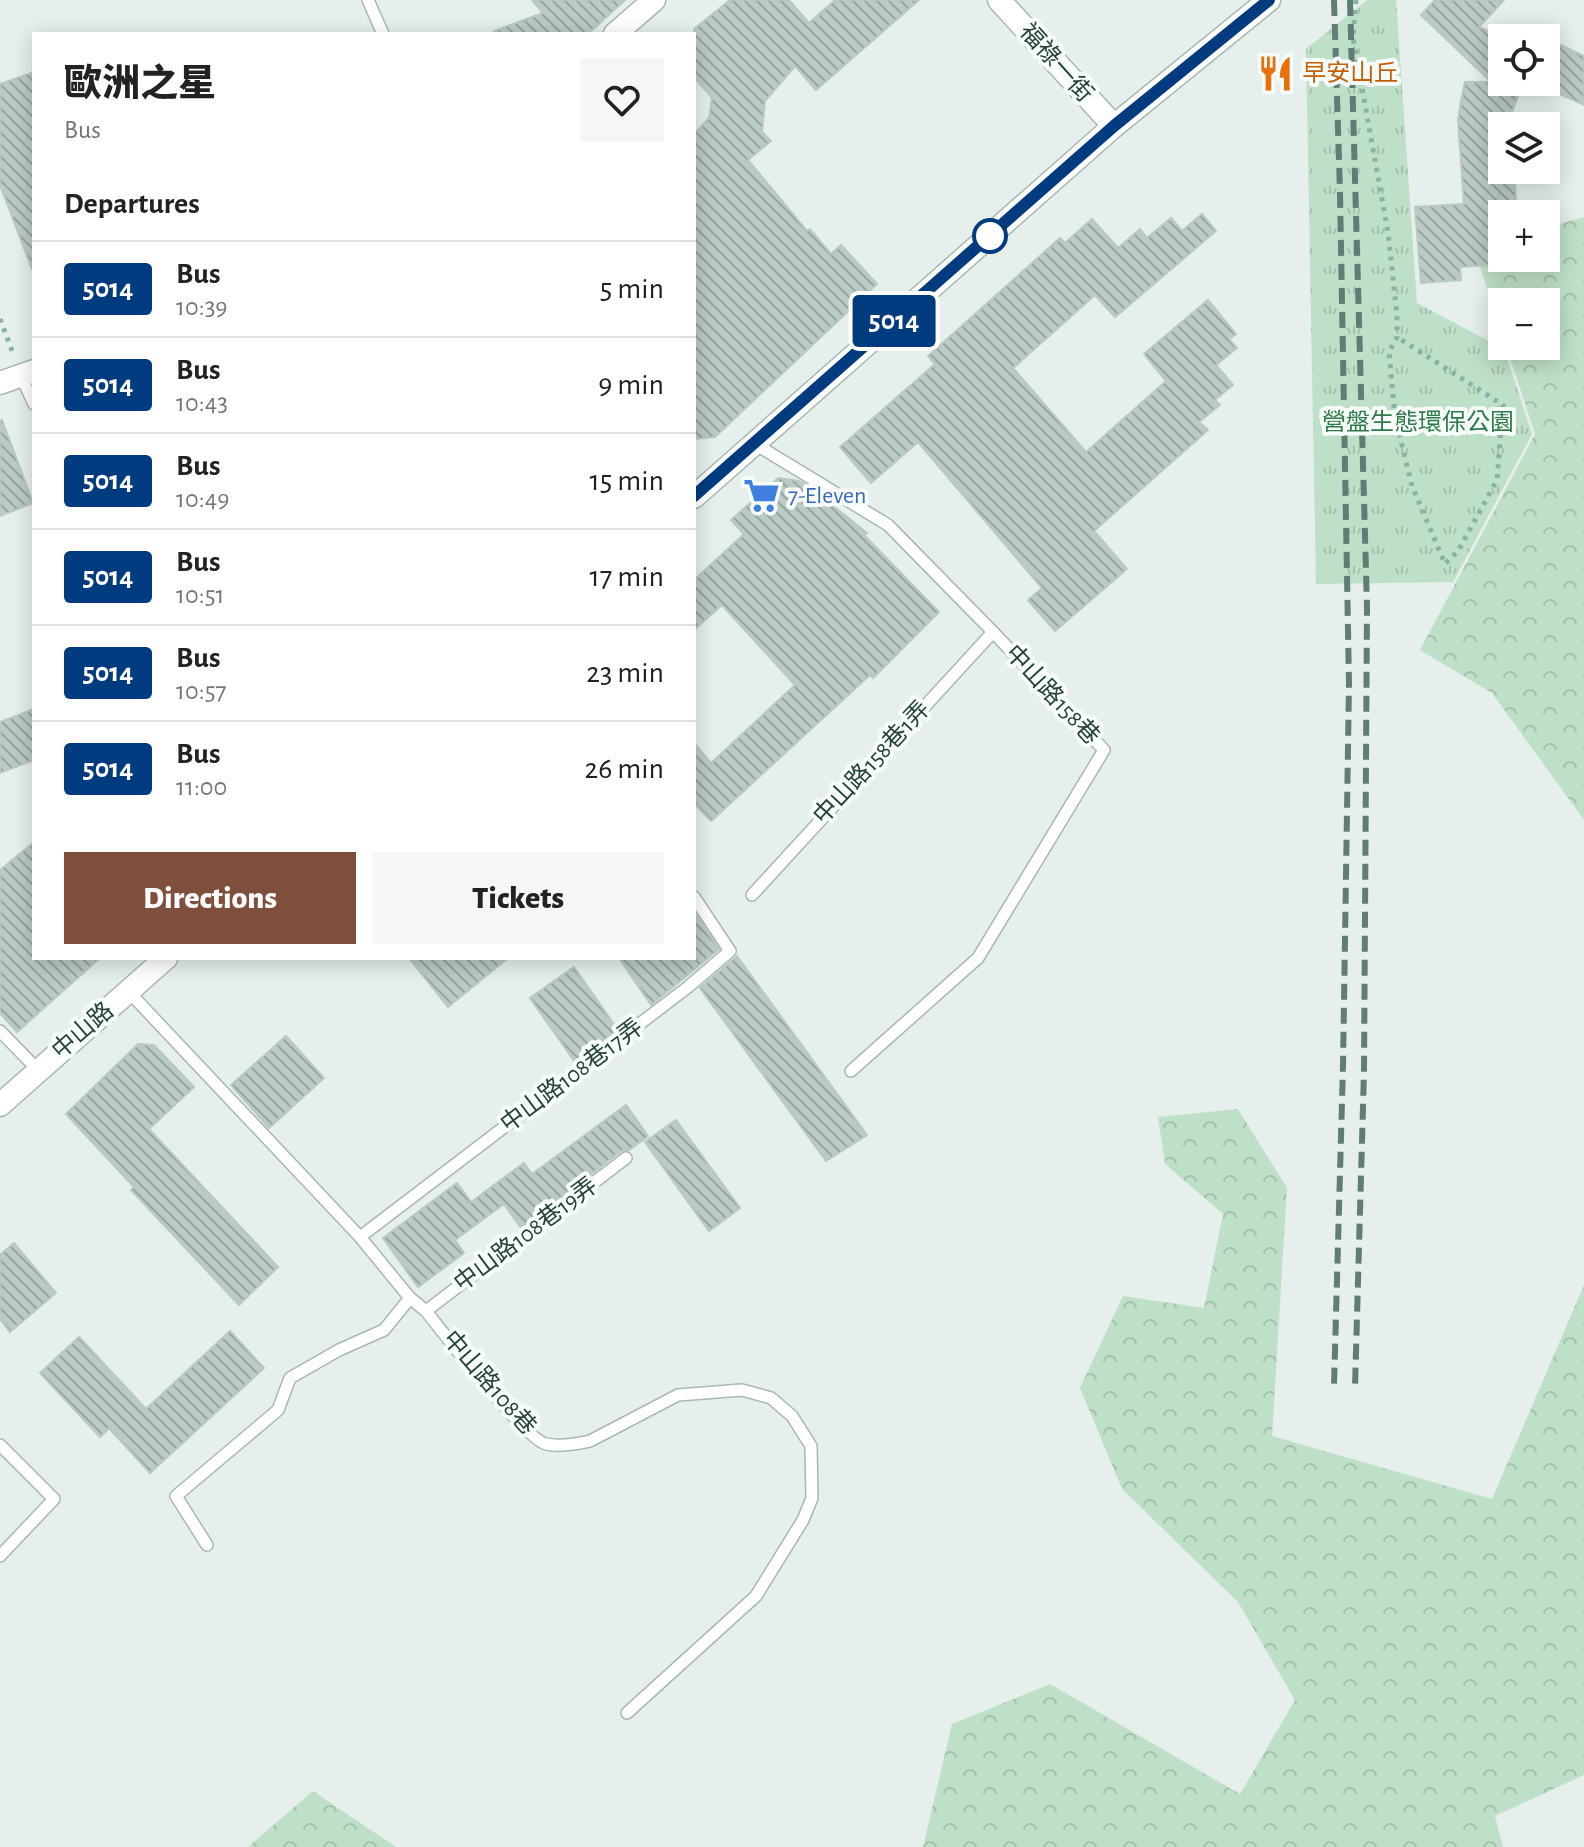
<!DOCTYPE html>
<html lang="en">
<head>
<meta charset="utf-8">
<style>
  body { margin:0; font-family:"Alegreya Sans","Noto Sans TC",sans-serif; background:#f6f6f6; color:#222; height:100vh; display:flex; flex-direction:column; font-size:30px; white-space:nowrap }
  * { box-sizing:border-box; margin:0 }
  p { font-size:26px; color:#767676 }
  .icon { flex:none; width:44px; height:44px; fill:none; stroke:currentColor; stroke-width:2; stroke-linecap:round; stroke-linejoin:round }
  .map { position:relative; flex:1; overflow:hidden }
  .panel { position:absolute; left:32px; top:32px; width:664px; height:928px; display:flex; flex-direction:column; background:#fff; border-radius:0px; box-shadow:0 4px 20px #0003 }
  .panel>* { flex:none }
  .badge { padding:0 16px; border-radius:6px; font-size:28px; line-height:52px }
  .controls { position:absolute; left:1488px; top:24px; display:grid; gap:16px }
  .controls a { display:grid; place-items:center; width:72px; height:72px; border-radius:0px; background:#fff; box-shadow:0 4px 20px #0003; font-size:40px }
  .map>.badge { position:absolute; translate:-50% -50%; box-shadow:0 0 0 4px #fff }
  h2 { padding:0 32px; font-size:30px; line-height:72px }
  .round { display:grid; place-items:center; flex:none; width:84px; height:84px; border-radius:0px; background:#f6f6f6 }
  .head { display:flex; align-items:center; justify-content:space-between; height:136px; padding:0 32px }
  h1 { font-size:38px; font-weight:800; line-height:60px }
  .cta { display:flex; gap:16px; margin-top:auto; padding:16px 32px }
  .cta a { flex:1; height:92px; border-radius:0px; background:#804e3d; color:#fff; font-size:32px; font-weight:800; line-height:92px; text-align:center }
  .cta a+a { background:#f6f6f6; color:#222 }
  ul { padding:0; list-style:none }
  li { display:flex; align-items:center; gap:24px; height:96px; padding:0 32px; border-top:2px solid #e0e0e0 }
  li div { flex:1 }
  li b { display:block; font-size:30px }
  li em { font-style:normal }
  li .badge { min-width:88px; font-weight:700; text-align:center }
  .map>svg:first-child { display:block }
  .forest { fill:url(#forest-crowns) }
  .park { fill:url(#park-tufts) }
  .building { fill:url(#building-back-hatch); stroke:#b8c9c2; stroke-width:2 }
  .lines { fill:none; stroke-linecap:round; stroke-linejoin:round }
  .service-casing { stroke:#a8b8b2; stroke-width:14 }
  .minor-casing { stroke:#a8b8b2; stroke-width:25 }
  .path { stroke:#86b3a5; stroke-width:5; stroke-dasharray:4 6; stroke-linecap:butt }
  .service { stroke:#fff; stroke-width:11 }
  .minor { stroke:#fff; stroke-width:22 }
  .rail { stroke:#5f7d75; stroke-width:6; stroke-dasharray:16 8; stroke-linecap:butt }
  .line-casing { stroke:#fff; stroke-width:18 }
  .line { stroke:#003b80; stroke-width:12 }
  .stop-dot { fill:#fff; stroke:#003b80; stroke-width:4 }
  .labels { text-anchor:middle; dominant-baseline:central; stroke-width:8; stroke-linejoin:round; paint-order:stroke }
  .street-label { font-size:24px; fill:#24423a; stroke:#f7fbf9 }
  .food-label { font-size:24px; fill:#c56008; stroke:#f7fbf9; text-anchor:start }
  .park-label { font-size:24px; fill:#2d7a4b; stroke:#f7fbf9 }
  .shop-label { font-size:24px; fill:#366cbe; stroke:#f7fbf9; text-anchor:start }
</style>
</head>
<body>
<div class="map">
<svg width="1584" height="1847" viewBox="0 0 1584 1847">
  <defs>
    <pattern id="forest-crowns" width="20" height="18" patternUnits="userSpaceOnUse" patternTransform="scale(2)"><rect width="20" height="18" fill="#bfe0c8"/><path d="M2 6a3 3 0 1 1 6 0M12 15a3 3 0 1 1 6 0" fill="none" stroke="#a4c1ad"/></pattern>
    <pattern id="park-tufts" width="24" height="20" patternUnits="userSpaceOnUse" patternTransform="scale(2)"><rect width="24" height="20" fill="#bfe0c8"/><path d="M3 7l-1-3M5 7V3M7 7l1-3M15 17l-1-3M17 17v-4M19 17l1-3" fill="none" stroke="#a4c1ad"/></pattern>
    <pattern id="building-back-hatch" width="6" height="6" patternUnits="userSpaceOnUse" patternTransform="scale(2)"><rect width="6" height="6" fill="#bbcac4"/><path d="M-1 5l2 2M0 0l6 6M5-1l2 2" fill="none" stroke="#98a6a0"/></pattern>
  </defs>
  <rect width="100%" height="100%" fill="#e6efeb"/>
  <g class="forest">
    <polygon points="1584,217 1584,820 1492,693 1420,650 1535,434 1506,346 1546,346 1546,302 1502,302 1502,334 1474,248 1502,240 1502,258 1546,258 1546,228"/>
    <polygon points="1238,1109 1287,1188 1272,1436 1492,1499 1584,1285 1584,1775 1495,1816 1503,1847 923,1847 952,1724 1050,1684 1240,1794 1295,1700 1238,1602 1122,1489 1080,1388 1123,1296 1204,1308 1223,1214 1165,1164 1158,1117"/>
    <polygon points="313,1791 396,1847 248,1847"/>
  </g>
  <polygon class="park" points="1367,0 1396,0 1417,303 1504,349 1532,434 1453,582 1316,584 1306,49"/>
  <g class="building">
    <polygon points="532,0 625,0 588,34 495,34 494,31 543,13"/>
    <polygon points="730,0 789,0 809,23 835,0 919,0 816,90 795,66 765,101 762,132 771,141 748,160 807,231 810,229 831,254 841,245 877,284 715,437 694,439 694,134 709,118 712,98 694,77 694,29"/>
    <polygon points="1435,0 1504,0 1479,27 1502,37 1502,82 1523,82 1507,126 1502,126 1502,170 1514,170 1517,214 1502,214 1502,227 1498,227 1501,264 1460,267 1461,280 1421,283 1415,207 1464,204 1458,120 1461,101 1465,82 1491,82 1421,15"/>
    <polygon points="1546,38 1584,56 1584,105 1546,88"/>
    <polygon points="34,72 34,268 32,269 0,185 0,84"/>
    <polygon points="1202,214 1216,231 1115,317 1095,295 1013,368 1086,452 1166,381 1144,354 1208,300 1236,334 1229,339 1237,348 1216,365 1233,385 1215,400 1220,405 1199,422 1208,430 1094,531 1127,569 1055,631 1028,600 1042,588 918,442 871,483 840,447 935,364 928,356 1060,238 1065,243 1092,219 1118,248 1140,229 1147,238 1171,218 1182,231"/>
    <polygon points="2,420 33,503 0,516 0,421"/>
    <polygon points="778,478 799,481 808,486 867,533 864,535 939,612 873,678 870,675 711,821 694,803 694,743 711,763 795,685 722,605 694,630 694,580 744,534 731,520"/>
    <polygon points="34,709 34,760 0,773 0,722"/>
    <polygon points="34,842 34,958 100,958 17,1032 0,1013 0,870"/>
    <polygon points="694,912 719,949 651,1005 619,958 694,958"/>
    <polygon points="737,956 867,1135 826,1161 700,988"/>
    <polygon points="409,958 508,958 448,1007"/>
    <polygon points="574,967 618,1030 575,1062 530,998"/>
    <polygon points="286,1036 324,1078 269,1128 231,1085"/>
    <polygon points="138,1044 154,1045 194,1087 149,1129 278,1267 239,1305 131,1190 134,1187 66,1114"/>
    <polygon points="626,1105 648,1136 629,1150 621,1151 521,1228 504,1204 455,1240 464,1253 418,1287 383,1238 457,1183 471,1202 524,1163 532,1174"/>
    <polygon points="676,1120 740,1208 709,1231 645,1142"/>
    <polygon points="14,1243 56,1293 10,1332 0,1319 0,1255"/>
    <polygon points="230,1331 264,1368 150,1473 109,1428 100,1437 40,1373 79,1337 146,1409"/>
  </g>
  <g class="lines">
    <defs>
      <g id="service">
        <polyline points="368,0 383,34"/>
        <polyline points="21,376 34,404"/>
        <polyline points="755,444 888,525 993,632 1104,750 978,958 851,1071"/>
        <polyline points="752,895 993,632"/>
        <path d="M129,992L360,1237L410,1298L426,1311C444,1334 526,1440 546,1444C560,1447 577,1444 590,1441L678,1395L742,1390L771,1398L792,1416L811,1446L812,1498L803,1520L756,1596L627,1713"/>
        <polyline points="0,1031 38,1070"/>
        <polyline points="360,1237 688,987 730,951 694,897"/>
        <polyline points="426,1311 626,1158"/>
        <polyline points="0,1445 54,1499 0,1556"/>
        <polyline points="207,1545 176,1496 278,1410 290,1378 339,1350 384,1330 410,1298"/>
      </g>
      <g id="minor">
        <polyline points="999,0 1114,126"/>
        <polyline points="615,34 654,0"/>
        <polyline points="0,383 34,371"/>
        <polyline points="694,497 1114,126 1269,0"/>
        <polyline points="0,1105 166,958"/>
      </g>
    </defs>
    <use href="#service" class="service-casing"/>
    <use href="#minor" class="minor-casing"/>
    <g class="path">
      <polyline points="1356,0 1353,38 1388,232 1397,316 1397,337 1389,352 1395,417 1412,486 1445,564 1458,551 1497,480 1503,405 1397,337"/>
      <polyline points="0,319 14,356"/>
    </g>
    <use href="#service" class="service"/>
    <use href="#minor" class="minor"/>
    <g class="rail">
      <polyline points="1334,0 1340,192 1349,684 1343,1066 1334,1386"/>
      <polyline points="1350,0 1367,607 1364,1071 1355,1387"/>
    </g>
  </g>
  <g class="lines">
    <defs>
      <polyline id="line" points="694,496 1114,126 1269,0"/>
    </defs>
    <use href="#line" class="line-casing"/>
    <use href="#line" class="line"/>
  </g>
  <defs>
    <symbol id="restaurant-bare" viewBox="-9 -9 18 18"><path d="M-5-6h1v4h1v-4h1v4h1v-4h1v5L-1.5 .5V6h-2V.5L-5-1ZM5-6V6H3V1.5H1.5Q1.5-4 5-6Z" fill="#e8710a" stroke="#f7fbf9" stroke-width="2.5" paint-order="stroke"/></symbol>
    <symbol id="supermarket-bare" viewBox="-9 -9 18 18"><path d="M-6-5.5h2.5l.6 2H6L4.5 2H-2.5L-4.4-4H-6ZM-1.5 3.2a1.3 1.3 0 1 0 .1 0ZM3 3.2a1.3 1.3 0 1 0 .1 0Z" fill="#3f7fe0" stroke="#f7fbf9" stroke-width="2.5" paint-order="stroke"/></symbol>
  </defs>
  <g fill-rule="evenodd">
    <use href="#restaurant-bare" x="1250" y="48" width="51" height="51"/>
    <use href="#supermarket-bare" x="736" y="470" width="51" height="51"/>
  </g>
  <circle class="stop-dot" cx="990" cy="236" r="16"/>
  <g class="labels">
    <g class="street-label">
      <text transform="translate(1056 63) rotate(48)">福祿一街</text>
      <text transform="translate(1052 695) rotate(47)">中山路158巷</text>
      <text transform="translate(872 763) rotate(-47)">中山路158巷1弄</text>
      <text transform="translate(83 1031) rotate(-41)">中山路</text>
      <text transform="translate(572 1076) rotate(-37)">中山路108巷17弄</text>
      <text transform="translate(526 1235) rotate(-37)">中山路108巷19弄</text>
      <text transform="translate(489 1383) rotate(49)">中山路108巷</text>
    </g>
    <g class="food-label">
      <text x="1302" y="74">早安山丘</text>
    </g>
    <g class="park-label">
      <text x="1418" y="423">營盤生態環保公園</text>
    </g>
    <g class="shop-label">
      <text x="788" y="496">7-Eleven</text>
    </g>
  </g>
</svg>
<div class="controls">
<a><svg class="icon" aria-label="locate" viewBox="0 0 24 24"><circle cx="12" cy="12" r="6"/><path d="M12 2v4M12 18v4M2 12h4M18 12h4"/></svg></a>
<a><svg class="icon" aria-label="layers" viewBox="0 0 24 24"><path d="M12 4l9 5-9 5-9-5zM3 14l9 5 9-5"/></svg></a>
<a>+</a>
<a>−</a>
</div>
<b class="badge" style="left:894px;top:321px;background:#003b80;color:#fff">5014</b>
<section class="panel">
<div class="head"><div><h1>歐洲之星</h1><p>Bus</p></div><a class="round"><svg class="icon" aria-label="heart" viewBox="0 0 24 24"><path d="M12 20l-8-8c-3-5 5-10 8-4 3-6 11-1 8 4z"/></svg></a></div>
<h2>Departures</h2>
<ul>
<li><span class="badge" style="background:#003b80;color:#fff">5014</span><div><b>Bus</b><p>10:39</p></div><em>5 min</em></li>
<li><span class="badge" style="background:#003b80;color:#fff">5014</span><div><b>Bus</b><p>10:43</p></div><em>9 min</em></li>
<li><span class="badge" style="background:#003b80;color:#fff">5014</span><div><b>Bus</b><p>10:49</p></div><em>15 min</em></li>
<li><span class="badge" style="background:#003b80;color:#fff">5014</span><div><b>Bus</b><p>10:51</p></div><em>17 min</em></li>
<li><span class="badge" style="background:#003b80;color:#fff">5014</span><div><b>Bus</b><p>10:57</p></div><em>23 min</em></li>
<li><span class="badge" style="background:#003b80;color:#fff">5014</span><div><b>Bus</b><p>11:00</p></div><em>26 min</em></li>
</ul>
<div class="cta"><a>Directions</a><a>Tickets</a></div>
</section>
</div>
</body>
</html>
